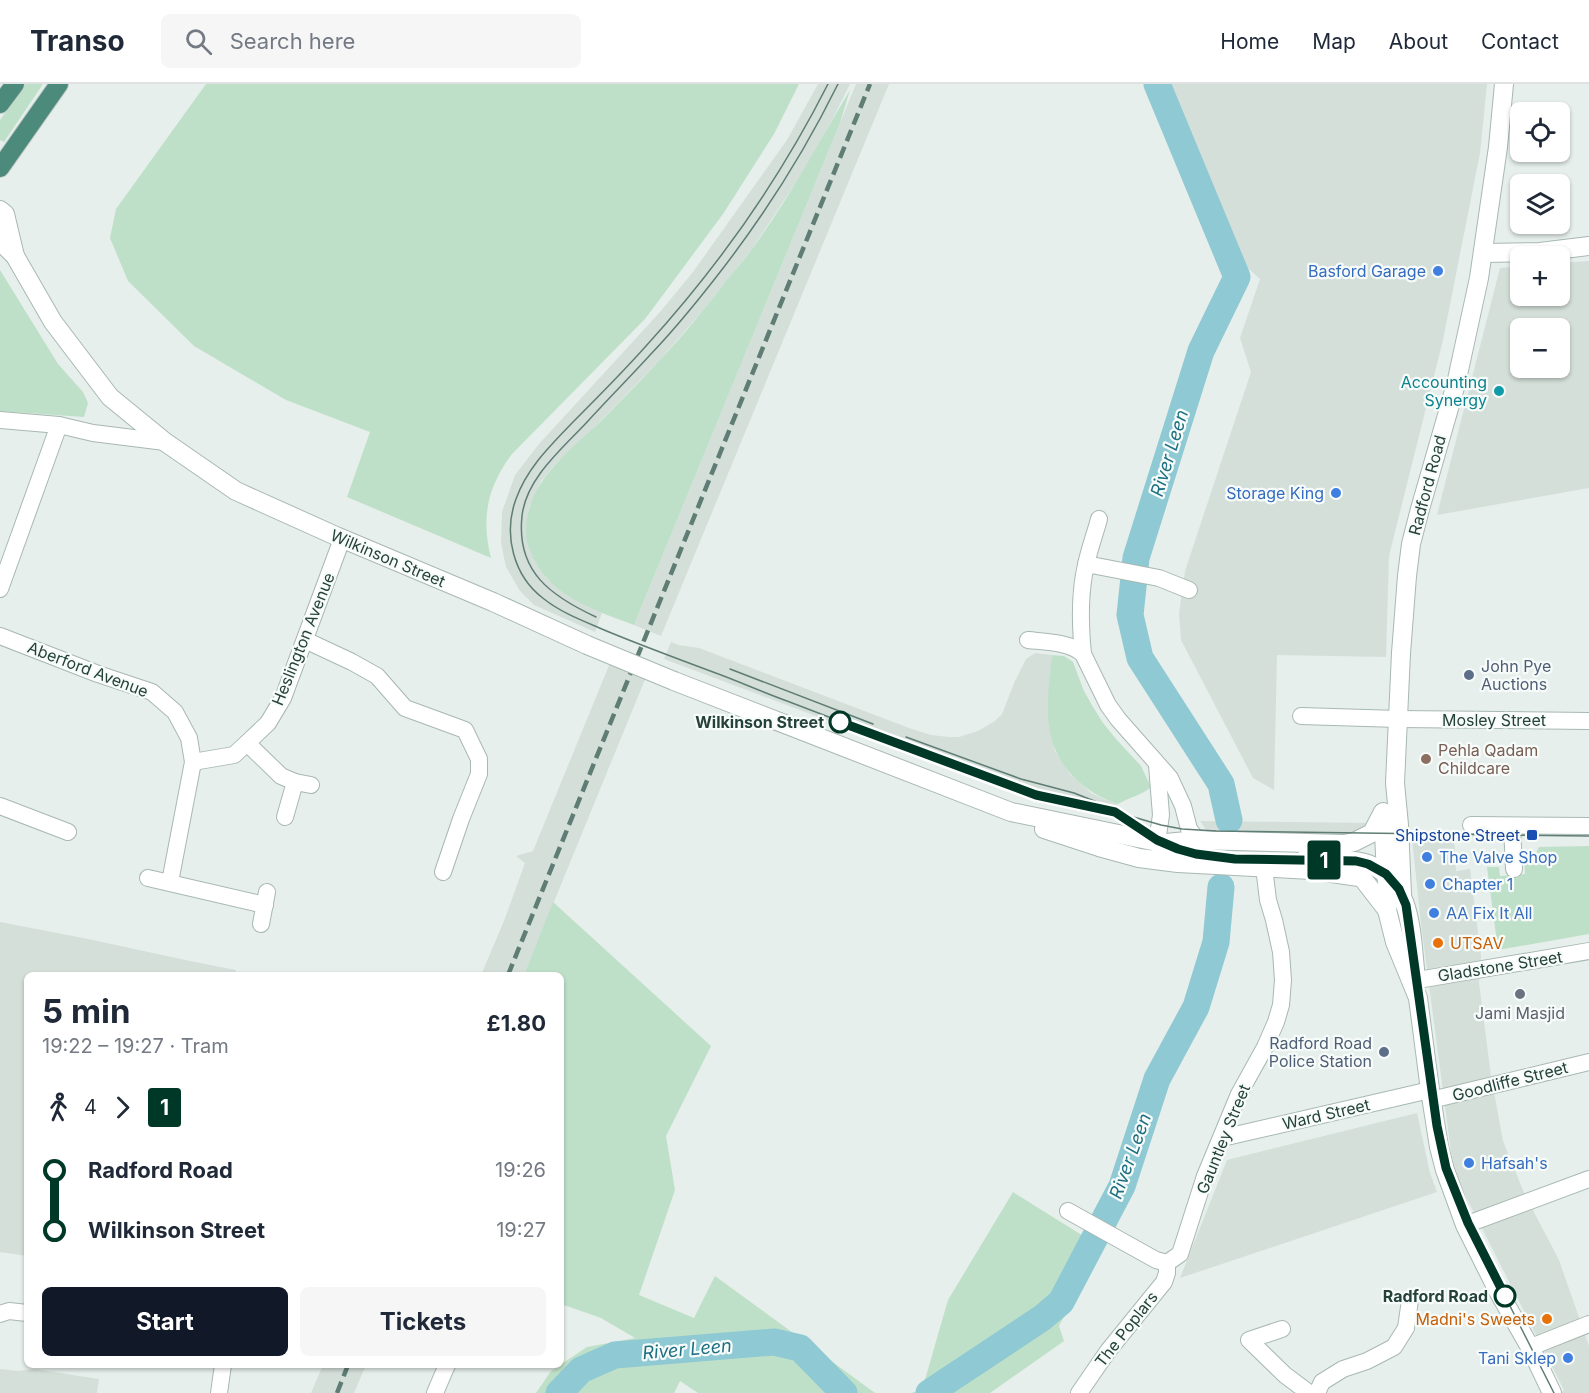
<!DOCTYPE html>
<html lang="en">
<head>
<meta charset="utf-8">
<style>
  body { margin:0; font-family:Inter,sans-serif; background:#f6f6f7; color:#1f2937; height:100vh; display:flex; flex-direction:column; font-size:22px; white-space:nowrap }
  * { box-sizing:border-box; margin:0 }
  p { font-size:20px; color:#747a83 }
  .icon { flex:none; width:33px; height:33px; fill:none; stroke:currentColor; stroke-width:2; stroke-linecap:round; stroke-linejoin:round }
  .map { position:relative; flex:1; overflow:hidden }
  .drawer { position:absolute; left:24px; top:888px; width:540px; height:396px; display:flex; flex-direction:column; background:#fff; border-radius:9px; box-shadow:0 2px 4px #0004 }
  .drawer>* { flex:none }
  .badge { padding:0 12px; border-radius:4px; font-size:21px; line-height:39px }
  .controls { position:absolute; left:1510px; top:18px; display:grid; gap:12px }
  .controls a { display:grid; place-items:center; width:60px; height:60px; border-radius:9px; background:#fff; box-shadow:0 2px 4px #0004; font-size:30px }
  .map>.badge { position:absolute; translate:-50% -50%; box-shadow:0 0 0 3px #fff }
  .legs { display:flex; align-items:center; gap:9px; height:66px; padding:0 18px; font-size:20px }
  .legs p { margin-inline-start:auto }
  .summary { display:flex; align-items:center; justify-content:space-between; height:102px; padding:0 18px }
  h1 { font-size:33px; font-weight:700; line-height:45px }
  .cta { display:flex; gap:12px; margin-top:auto; padding:12px 18px }
  .cta a { flex:1; height:69px; border-radius:9px; background:#111827; color:#fff; font-size:24px; font-weight:700; line-height:69px; text-align:center }
  .cta a+a { background:#f6f6f7; color:#1f2937 }
  ul { padding:0 18px; list-style:none }
  li { display:flex; align-items:center; gap:21px; height:60px; font-size:22px }
  li i { display:grid; place-items:center; width:9px; height:100%; margin:0 8px; background:currentColor }
  li i::after { content:''; width:15px; height:15px; margin:-8px; border:4px solid; border-radius:50%; background:#fff }
  li p { margin-inline-start:auto }
  li:first-child i { background:linear-gradient(#0000 50%,currentColor 0) }
  li:last-child i { background:linear-gradient(currentColor 50%,#0000 0) }
  header { display:flex; align-items:center; gap:36px; box-sizing:border-box; height:84px; padding:0 30px; background:#fff; border-bottom:2px solid #e0e1e3 }
  header strong { font-size:28px }
  nav { display:flex; gap:33px; margin-inline-start:auto; font-size:21px }
  .search { width:420px; height:54px; background:#f6f6f7; display:flex; align-items:center; gap:15px; box-sizing:border-box; padding:0 21px; border-radius:9px; color:#747a83; font-size:22px }
  .map>svg:first-child { display:block }
  .built { fill:#d4dfda; fill-rule:evenodd }
  .green { fill:#bfe0c8 }
  .lines { fill:none; stroke-linecap:round; stroke-linejoin:round }
  .river { stroke:#8ec9d4; stroke-width:27 }
  .minor-casing { stroke:#a8b8b2; stroke-width:18 }
  .tertiary-casing { stroke:#a8b8b2; stroke-width:20 }
  .trunk-casing { stroke:#c2cac8; stroke-width:20 }
  .minor { stroke:#fff; stroke-width:16 }
  .tertiary { stroke:#fff; stroke-width:18 }
  .trunk { stroke:#4c8a7c; stroke-width:18 }
  .tram { stroke:#5f7d75; stroke-width:1.5 }
  .rail { stroke:#5f7d75; stroke-width:4.5; stroke-dasharray:12 6; stroke-linecap:butt }
  .tertiary-bridge-casing { stroke:#a8b8b2; stroke-width:20; stroke-linecap:butt }
  .tertiary-bridge { stroke:#fff; stroke-width:18 }
  .line-1-casing { stroke:#fff; stroke-width:14 }
  .line-1 { stroke:#003828; stroke-width:9 }
  .shop-dot { fill:#3f7fe0; stroke:#f7fbf9; stroke-width:2 }
  .culture-dot { fill:#0f9aa8; stroke:#f7fbf9; stroke-width:2 }
  .service-dot { fill:#5c6f8a; stroke:#f7fbf9; stroke-width:2 }
  .stop-1-dot { fill:#fff; stroke:#003828; stroke-width:3 }
  .education-dot { fill:#8d6e63; stroke:#f7fbf9; stroke-width:2 }
  .transit-dot { fill:#1a4fb4; stroke:#f7fbf9; stroke-width:2 }
  .food-dot { fill:#e8710a; stroke:#f7fbf9; stroke-width:2 }
  .worship-dot { fill:#6b7280; stroke:#f7fbf9; stroke-width:2 }
  .labels { text-anchor:middle; dominant-baseline:central; stroke-width:4.5; stroke-linejoin:round; paint-order:stroke }
  .shop-label { font-size:16px; fill:#366cbe; stroke:#f7fbf9; text-anchor:start }
  .culture-label { font-size:16px; fill:#0d838f; stroke:#f7fbf9; text-anchor:end }
  .street-label { font-size:16px; fill:#24423a; stroke:#f7fbf9 }
  .service-label { font-size:16px; fill:#4e5e75; stroke:#f7fbf9; text-anchor:start }
  .stop-label { font-size:16px; font-weight:bold; fill:#24423a; stroke:#f7fbf9; text-anchor:end }
  .education-label { font-size:16px; fill:#785e54; stroke:#f7fbf9; text-anchor:start }
  .transit-label { font-size:16px; fill:#164399; stroke:#f7fbf9; text-anchor:end }
  .food-label { font-size:16px; fill:#c56008; stroke:#f7fbf9; text-anchor:start }
  .worship-label { font-size:16px; fill:#5b616d; stroke:#f7fbf9 }
  .water-label { font-size:18px; font-style:italic; fill:#1c6f80; stroke:#f7fbf9 }
</style>
</head>
<body>
<header>
<strong>Transo</strong>
<div class="search"><svg class="icon" aria-label="search" viewBox="0 0 24 24"><circle cx="10" cy="10" r="6"/><path d="M15 15l6 6"/></svg>Search here</div>
<nav><a>Home</a><a>Map</a><a>About</a><a>Contact</a></nav>
</header>
<div class="map">
<svg width="1589" height="1309" viewBox="0 0 1589 1309">
  <rect width="100%" height="100%" fill="#e6efeb"/>
  <g class="built">
    <polygon points="818,0 850,0 832,36 806,83 752,165 703,226 660,276 582,356 556,379 541,397 529,423 526,450 546,494 565,509 585,521 602,529 595,548 534,521 520,507 506,483 501,459 502,428 515,391 539,360 660,228 693,188 787,56"/>
    <polygon points="856,0 889,0 661,552 634,541"/>
    <polygon points="1170,0 1487,0 1480,69 1443,256 1389,472 1386,573 1277,571 1274,706 1253,694 1181,556 1179,529 1185,487 1251,288 1240,254 1260,195 1243,180"/>
    <path d="M1589,177V404L1437,431L1500,184L1521,182V212H1560V179ZM1521,244H1560V284H1521Z"/>
    <polygon points="671,558 679,561 699,564 909,644 931,651 949,653 959,653 978,647 995,637 1002,630 1015,597 1026,575 1035,569 1052,571 1048,630 1055,667 1070,690 1091,709 1104,715 1118,720 1111,731 1039,716 664,575"/>
    <polygon points="610,579 646,593 524,891 481,891 504,837 525,779 516,772 533,767"/>
    <polygon points="1200,737 1374,739 1362,751 1209,750"/>
    <polygon points="1440,753 1454,753 1456,787 1470,785 1481,872 1479,899 1491,992 1503,1057 1525,1111 1559,1176 1589,1262 1589,1309 1561,1309 1564,1306 1459,1099 1451,1068 1421,840 1412,755"/>
    <polygon points="0,838 88,855 190,877 236,886 235,891 27,891 27,1172 0,1168"/>
    <polygon points="1417,1029 1430,1089 1437,1108 1180,1194 1227,1076"/>
    <polygon points="323,1281 366,1281 354,1309 311,1309"/>
    <polygon points="0,1285 18,1287 34,1285 99,1295 97,1309 0,1309"/>
  </g>
  <g class="green">
    <polygon points="26,0 43,0 4,58 0,56 0,36"/>
    <path d="M206,0H799L774,50L723,130L654,223L645,235L512,370C487,403 481,434 491,474L347,413L370,348L286,316L194,262L128,197L110,154L116,125Z"/>
    <path d="M850,6L840,39L634,541C597,527 552,513 534,475C530,467 526,458 526,449C525,396 572,366 605,333C623,314 642,296 659,277C683,252 705,224 726,197C735,186 744,176 752,165C789,115 818,59 850,6Z"/>
    <polygon points="0,186 58,280 83,308 88,319 84,333 0,327"/>
    <path d="M1052,571L1064,572L1073,578L1084,607L1093,623L1103,639L1116,655L1141,682L1151,703C1141,712 1129,713 1118,720C1078,707 1049,675 1048,631C1047,611 1050,591 1052,571Z"/>
    <polygon points="1589,762 1589,850 1498,866 1487,783 1499,783 1500,792 1525,790 1524,771 1535,771 1539,763"/>
    <polygon points="553,818 711,962 666,1052 675,1106 639,1211 694,1234 715,1192 875,1309 698,1309 680,1297 674,1309 536,1309 551,1287 587,1263 635,1254 601,1234 561,1220 561,891 524,891"/>
    <polygon points="1013,1108 1101,1163 1059,1242 1064,1257 990,1309 911,1309 922,1306 948,1216"/>
  </g>
  <g class="lines">
    <g class="river">
      <polyline points="1157,0 1237,193 1201,267 1136,474 1130,531 1140,574 1221,700 1229,736"/>
      <polyline points="559,1309 581,1286 615,1271 774,1258 800,1264 844,1309"/>
      <polyline points="929,1309 1042,1234 1061,1218 1122,1102 1157,995 1196,923 1216,858 1221,803"/>
    </g>
    <defs>
      <g id="minor">
        <polyline points="0,336 59,341 93,349 165,358"/>
        <polyline points="1086,480 1159,494 1189,506"/>
        <polyline points="0,505 59,341"/>
        <polyline points="0,552 98,590 152,608 175,628 189,654 193,678 170,798"/>
        <polyline points="305,556 352,578 377,592 405,624 465,646 479,675 479,690 461,735 443,788"/>
        <path d="M1028,556C1046,558 1070,558 1083,570L1108,621L1118,635L1170,694L1183,722L1189,745L1197,756"/>
        <path d="M1083,570C1080,540 1079,510 1086,481C1089,466 1095,450 1099,435"/>
        <polyline points="1301,632 1398,635 1589,637"/>
        <polyline points="247,659 281,692 295,698 311,701"/>
        <polyline points="193,678 234,671 247,659 268,639 283,614 342,455"/>
        <polyline points="1157,681 1161,731 1157,758 1161,768"/>
        <polyline points="0,722 68,748"/>
        <polyline points="285,733 295,698"/>
        <polyline points="1471,741 1589,742"/>
        <polyline points="1512,742 1514,785"/>
        <polyline points="148,794 265,821"/>
        <polyline points="261,840 267,808"/>
        <polyline points="1412,897 1589,867"/>
        <polyline points="1431,1016 1589,978"/>
        <polyline points="1222,1054 1430,1006"/>
        <polyline points="1068,1127 1156,1176 1167,1179 1180,1170 1205,1092 1239,1010 1265,963 1276,938 1281,921 1283,896 1281,868 1274,836 1268,816 1264,783"/>
        <polyline points="1465,1141 1589,1095"/>
        <polyline points="0,1230 9,1227 27,1229"/>
        <polyline points="1282,1245 1249,1256 1285,1291 1309,1309"/>
        <polyline points="1531,1265 1531,1263 1589,1240"/>
        <polyline points="219,1309 223,1281"/>
        <polyline points="435,1309 447,1281"/>
        <polyline points="1079,1309 1108,1267 1164,1198 1167,1189 1167,1179"/>
        <polyline points="1317,1309 1322,1298 1343,1285 1367,1277 1394,1263 1406,1244 1410,1216"/>
      </g>
      <g id="tertiary">
        <polyline points="0,126 5,130 15,172"/>
        <polyline points="0,157 15,172 53,238 110,313 165,358 236,407 336,452 493,518 587,561"/>
        <polyline points="1483,169 1540,168 1589,162"/>
        <polyline points="674,597 1011,728 1157,758 1166,759 1197,756 1344,760 1354,758 1372,749 1383,728"/>
        <polyline points="1383,729 1386,790 1389,813 1387,826 1395,858 1418,914 1430,1006 1439,1063 1445,1086 1465,1141 1498,1207 1531,1265 1552,1309"/>
        <polyline points="1044,745 1099,763 1139,774 1178,779 1311,786 1359,793 1363,795 1387,826"/>
        <path d="M1303,776C1324,776 1348,773 1368,780C1414,796 1411,855 1416,894"/>
        <polyline points="1402,810 1399,741 1395,699 1401,569 1407,492 1411,460 1420,425 1456,300 1479,194 1498,63 1504,0"/>
      </g>
      <g id="trunk">
        <polyline points="0,20 15,0"/>
        <polyline points="0,84 59,0"/>
      </g>
    </defs>
    <use href="#minor" class="minor-casing"/>
    <use href="#tertiary" class="tertiary-casing"/>
    <use href="#trunk" class="trunk-casing"/>
    <use href="#minor" class="minor"/>
    <use href="#tertiary" class="tertiary"/>
    <use href="#trunk" class="trunk"/>
    <g class="tram">
      <path d="M828,0C780,95 718,183 646,262C622,289 597,314 572,339C550,362 527,384 516,415C503,450 513,492 544,515C563,530 586,538 609,548C643,562 678,575 713,588C738,597 762,608 787,617C855,643 923,669 991,695L1036,711L1130,732L1161,741L1182,745L1216,747L1589,752"/>
      <path d="M596,533C551,512 516,488 522,432C526,394 563,364 588,337C608,315 630,293 650,271C674,246 696,219 717,192C764,132 805,67 838,0"/>
      <polyline points="730,585 873,640"/>
      <polyline points="906,653 1021,695 1074,709 1102,720"/>
      <polyline points="1124,735 1157,756 1166,759"/>
      <polyline points="1418,914 1440,1059 1451,1100 1468,1139 1554,1309"/>
    </g>
    <g class="rail">
      <polyline points="508,891 870,0"/>
      <polyline points="337,1309 348,1281"/>
    </g>
    <defs>
      <polyline id="tertiary-bridge" points="587,561 674,597"/>
    </defs>
    <use href="#tertiary-bridge" class="tertiary-bridge-casing"/>
    <use href="#tertiary-bridge" class="tertiary-bridge"/>
  </g>
  <g class="lines">
    <defs>
      <polyline id="line-1" points="840,638 1036,711 1115,728 1157,756 1178,765 1196,770 1235,775 1356,777 1368,780 1386,790 1399,805 1406,821 1437,1042 1446,1084 1468,1139 1505,1212"/>
    </defs>
    <use href="#line-1" class="line-1-casing"/>
    <use href="#line-1" class="line-1"/>
  </g>
  <g class="shop-dot">
    <circle cx="1438" cy="187" r="6"/>
    <circle cx="1336" cy="409" r="6"/>
    <circle cx="1427" cy="773" r="6"/>
    <circle cx="1430" cy="800" r="6"/>
    <circle cx="1434" cy="829" r="6"/>
    <circle cx="1469" cy="1079" r="6"/>
    <circle cx="1568" cy="1274" r="6"/>
  </g>
  <circle class="culture-dot" cx="1499" cy="307" r="6"/>
  <g class="service-dot">
    <circle cx="1469" cy="591" r="6"/>
    <circle cx="1384" cy="968" r="6"/>
  </g>
  <g class="stop-1-dot">
    <circle cx="840" cy="638" r="10"/>
    <circle cx="1505" cy="1212" r="10"/>
  </g>
  <circle class="education-dot" cx="1426" cy="675" r="6"/>
  <rect class="transit-dot" x="1526" y="745" width="12" height="12" rx="3"/>
  <g class="food-dot">
    <circle cx="1438" cy="859" r="6"/>
    <circle cx="1547" cy="1235" r="6"/>
  </g>
  <circle class="worship-dot" cx="1520" cy="910" r="6"/>
  <g class="labels">
    <g class="shop-label">
      <text x="1426" y="187" text-anchor="end">Basford Garage</text>
      <text x="1324" y="409" text-anchor="end">Storage King</text>
      <text x="1439" y="773">The Valve Shop</text>
      <text x="1442" y="800">Chapter 1</text>
      <text x="1446" y="829">AA Fix It All</text>
      <text x="1481" y="1079">Hafsah's</text>
      <text x="1556" y="1274" text-anchor="end">Tani Sklep</text>
    </g>
    <g class="culture-label">
      <text x="1487" y="298">Accounting<tspan x="1487" dy="18">Synergy</tspan></text>
    </g>
    <g class="street-label">
      <text transform="translate(1427 401) rotate(-75)">Radford Road</text>
      <text transform="translate(388 474) rotate(23)">Wilkinson Street</text>
      <text transform="translate(303 555) rotate(-68)">Heslington Avenue</text>
      <text transform="translate(88 585) rotate(21)">Aberford Avenue</text>
      <text x="1494" y="636">Mosley Street</text>
      <text transform="translate(1500 882) rotate(-9)">Gladstone Street</text>
      <text transform="translate(1510 997) rotate(-14)">Goodliffe Street</text>
      <text transform="translate(1326 1030) rotate(-13)">Ward Street</text>
      <text transform="translate(1223 1055) rotate(-68)">Gauntley Street</text>
      <text transform="translate(1126 1245) rotate(-52)">The Poplars</text>
    </g>
    <g class="service-label">
      <text x="1481" y="582">John Pye<tspan x="1481" dy="18">Auctions</tspan></text>
      <text x="1372" y="959" text-anchor="end">Radford Road<tspan x="1372" dy="18">Police Station</tspan></text>
    </g>
    <g class="stop-label">
      <text x="824" y="638">Wilkinson Street</text>
      <text x="1488" y="1212">Radford Road</text>
    </g>
    <g class="education-label">
      <text x="1438" y="666">Pehla Qadam<tspan x="1438" dy="18">Childcare</tspan></text>
    </g>
    <g class="transit-label">
      <text x="1520" y="751">Shipstone Street</text>
    </g>
    <g class="food-label">
      <text x="1450" y="859">UTSAV</text>
      <text x="1535" y="1235" text-anchor="end">Madni's Sweets</text>
    </g>
    <g class="worship-label">
      <text x="1520" y="929">Jami Masjid</text>
    </g>
    <g class="water-label">
      <text transform="translate(1169 369) rotate(-73)">River Leen</text>
      <text transform="translate(1130 1072) rotate(-70)">River Leen</text>
      <text transform="translate(687 1265) rotate(-5)">River Leen</text>
    </g>
  </g>
</svg>
<div class="controls">
<a><svg class="icon" aria-label="locate" viewBox="0 0 24 24"><circle cx="12" cy="12" r="6"/><path d="M12 2v4M12 18v4M2 12h4M18 12h4"/></svg></a>
<a><svg class="icon" aria-label="layers" viewBox="0 0 24 24"><path d="M12 4l9 5-9 5-9-5zM3 14l9 5 9-5"/></svg></a>
<a>+</a>
<a>−</a>
</div>
<b class="badge" style="left:1324px;top:776px;background:#003828;color:#fff">1</b>
<section class="drawer">
<div class="summary"><div><h1>5 min</h1><p>19:22 – 19:27 · Tram</p></div><b>£1.80</b></div>
<div class="legs"><svg class="icon" aria-label="walk" viewBox="0 0 24 24"><circle cx="13" cy="4" r="2"/><path d="M13 8l-2 6 4 7M11 14l-3 7M7 12l3-4h3l4 4"/></svg>4<svg class="icon" aria-label="forward" viewBox="0 0 24 24"><path d="M9 5l7 7-7 7"/></svg><b class="badge" style="background:#003828;color:#fff">1</b></div>
<ul>
<li><i style="color:#003828"></i><b>Radford Road</b><p>19:26</p></li>
<li><i style="color:#003828"></i><b>Wilkinson Street</b><p>19:27</p></li>
</ul>
<div class="cta"><a>Start</a><a>Tickets</a></div>
</section>
</div>
</body>
</html>
